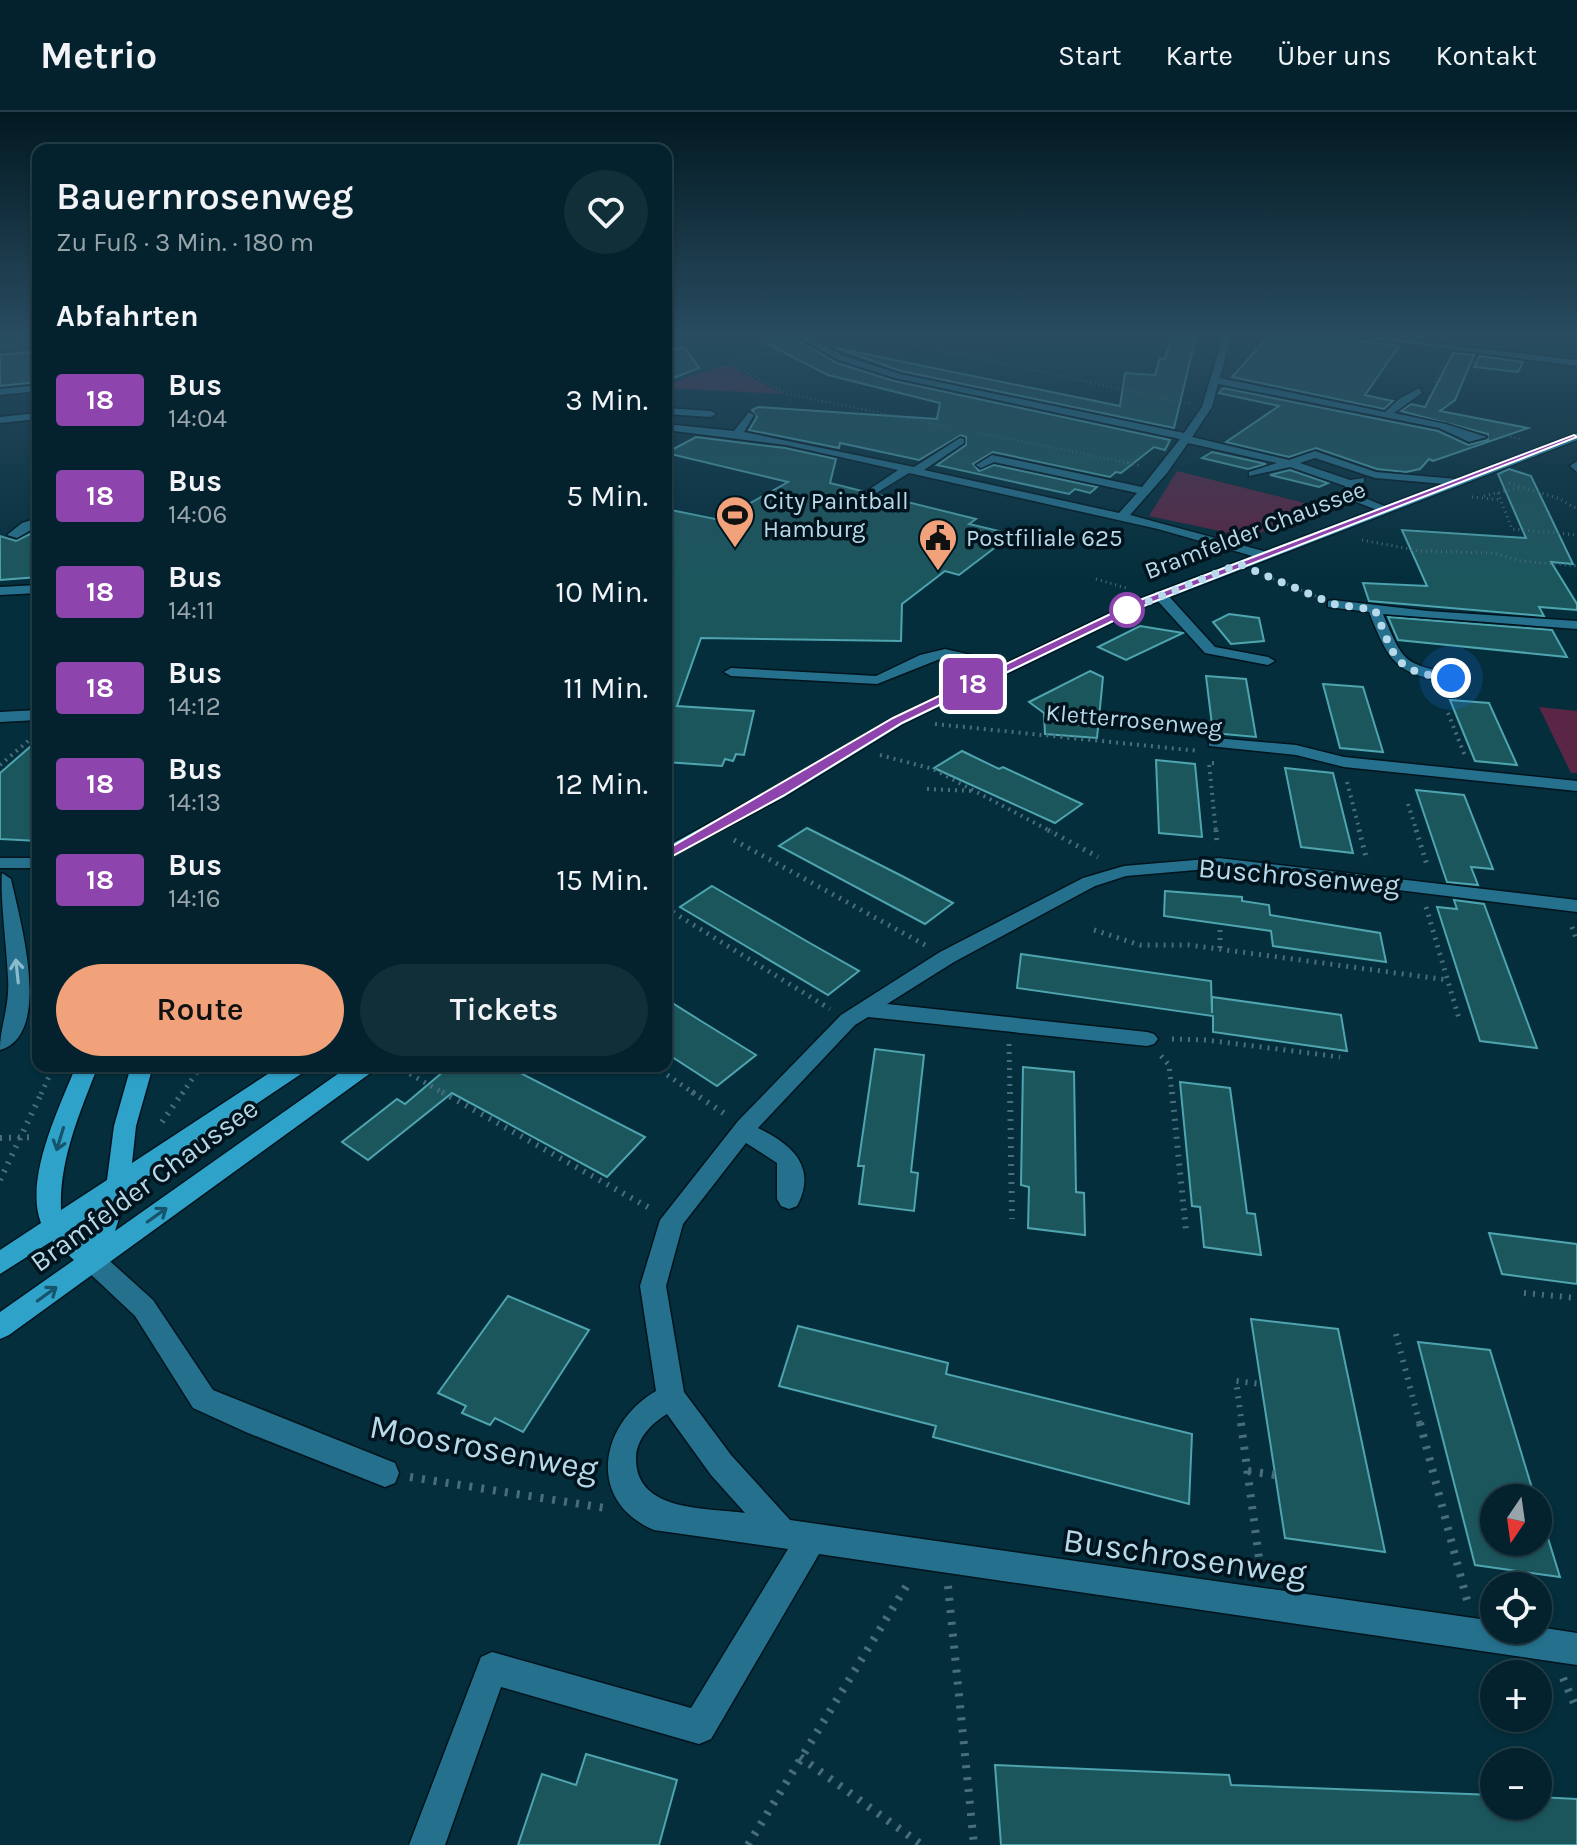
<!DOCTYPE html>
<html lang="de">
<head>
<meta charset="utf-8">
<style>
  body { margin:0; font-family:Karla,sans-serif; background:#112f39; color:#f1f3f6; height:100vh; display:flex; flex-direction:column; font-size:30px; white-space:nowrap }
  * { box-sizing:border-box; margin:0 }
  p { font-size:26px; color:#97a4aa }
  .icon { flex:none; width:44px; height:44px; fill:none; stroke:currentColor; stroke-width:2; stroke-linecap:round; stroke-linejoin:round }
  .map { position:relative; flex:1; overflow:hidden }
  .drawer { position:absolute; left:32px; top:32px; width:640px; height:928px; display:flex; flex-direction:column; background:#03222d; border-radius:16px; box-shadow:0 2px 6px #0004,0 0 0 2px #243f49 }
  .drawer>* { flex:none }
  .badge { padding:0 16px; border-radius:6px; font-size:28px; line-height:52px }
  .needle { width:52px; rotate:193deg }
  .fabs { position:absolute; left:1480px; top:1372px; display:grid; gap:16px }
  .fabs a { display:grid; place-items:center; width:72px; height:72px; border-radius:50%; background:#03222d; box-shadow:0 2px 6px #0004,0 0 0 2px #243f49; font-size:40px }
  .you { position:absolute; width:40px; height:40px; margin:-20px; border:6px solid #fff; border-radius:50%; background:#1a73e8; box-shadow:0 0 0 12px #1a73e833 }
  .map>.badge { position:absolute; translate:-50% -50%; box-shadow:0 0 0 4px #fff }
  h2 { padding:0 24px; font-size:30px; line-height:72px }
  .round { display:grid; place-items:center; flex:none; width:84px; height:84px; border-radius:42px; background:#112f39 }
  .headline { display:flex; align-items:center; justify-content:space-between; height:136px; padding:0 24px }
  h1 { font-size:38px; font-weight:600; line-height:60px }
  .cta { display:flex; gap:16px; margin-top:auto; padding:16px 24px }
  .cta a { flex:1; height:92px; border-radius:48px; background:#f1a27b; color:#111; font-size:32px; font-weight:600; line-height:92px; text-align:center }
  .cta a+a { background:#112f39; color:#f1f3f6 }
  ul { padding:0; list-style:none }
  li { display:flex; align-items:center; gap:24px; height:96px; padding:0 24px }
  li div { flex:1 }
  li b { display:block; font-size:30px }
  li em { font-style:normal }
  li .badge { min-width:88px; font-weight:700; text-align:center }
  header { display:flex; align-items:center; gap:48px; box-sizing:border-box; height:112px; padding:0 40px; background:#03222d; border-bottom:2px solid #243f49 }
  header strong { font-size:38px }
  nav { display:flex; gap:44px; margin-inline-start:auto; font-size:28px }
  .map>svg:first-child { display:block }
  .green { fill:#5b2645 }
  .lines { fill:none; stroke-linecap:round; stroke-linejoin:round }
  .stream { stroke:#017154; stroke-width:4 }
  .building { fill:#1c565d; stroke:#4ea4af; stroke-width:2 }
  .minor-casing { stroke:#01141d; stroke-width:3 }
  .major-casing { stroke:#01141d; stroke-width:3 }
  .path-far5 { stroke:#476e7d; stroke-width:2; stroke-dasharray:1 3; stroke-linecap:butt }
  .path-far4 { stroke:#476e7d; stroke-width:3; stroke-dasharray:1 4; stroke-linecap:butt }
  .path-far3 { stroke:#476e7d; stroke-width:4; stroke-dasharray:2 5; stroke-linecap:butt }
  .path-far2 { stroke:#476e7d; stroke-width:5; stroke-dasharray:2 6; stroke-linecap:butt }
  .path-far1 { stroke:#476e7d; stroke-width:6; stroke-dasharray:2 7; stroke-linecap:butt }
  .path { stroke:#476e7d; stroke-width:8; stroke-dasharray:3 9; stroke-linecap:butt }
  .minor { fill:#25718d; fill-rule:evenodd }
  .major { fill:#2fa2ca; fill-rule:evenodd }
  .oneway { stroke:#8bbacd }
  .oneway2 { stroke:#16546b }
  .line { fill:#8e44ad; stroke:#fff; stroke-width:2 }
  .walk { stroke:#b7d9e9; stroke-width:8; stroke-dasharray:0 14.4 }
  .stop-dot { fill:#fff; stroke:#8e44ad; stroke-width:4 }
  .labels { text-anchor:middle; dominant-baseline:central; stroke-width:7; stroke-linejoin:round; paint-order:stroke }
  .far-poi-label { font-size:24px; fill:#b7d9e9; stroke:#01141d; text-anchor:start }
  .far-street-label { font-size:24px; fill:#b7d9e9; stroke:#01141d }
  .street-label { font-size:28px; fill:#b7d9e9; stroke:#01141d }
  .near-street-label { font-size:34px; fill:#b7d9e9; stroke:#01141d }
</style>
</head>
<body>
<header>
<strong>Metrio</strong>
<nav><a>Start</a><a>Karte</a><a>Über uns</a><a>Kontakt</a></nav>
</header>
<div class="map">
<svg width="1577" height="1733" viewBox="0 0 1577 1733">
  <rect width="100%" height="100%" fill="#042e3c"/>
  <g class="green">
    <polygon points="725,253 730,254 783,282 666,276 666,273"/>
    <polygon points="1177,359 1325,396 1249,425 1149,404"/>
    <polygon points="1539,595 1577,599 1577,661 1571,661"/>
  </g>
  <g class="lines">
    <polyline class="stream" points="0,233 38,229"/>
  </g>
  <g class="building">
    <polygon points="1172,224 1196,224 1174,316 901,259 836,236 1120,294 1125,261 1155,263 1160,246 1165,247"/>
    <polygon points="1269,224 1346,224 1349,227 1399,234 1365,283 1393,289 1384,297 1232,265"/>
    <polygon points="794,226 837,251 894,269 1170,328 1165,338 1154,335 1121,361 1116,360 1110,365 993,340 973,352 979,359 994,353 1097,375 1090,381 1075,377 1069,382 937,353 966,333 966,325 961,323 919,348 840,331 839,336 749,318 757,305 752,298 758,295 937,307 940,291 828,263 760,228"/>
    <polygon points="685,236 699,256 666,269 666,238"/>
    <polygon points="38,239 38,270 0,274 0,243"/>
    <polygon points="1453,241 1474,243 1455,288 1440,299 1528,316 1433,349 1429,347 1420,357 1406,360 1377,357 1316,336 1289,345 1226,330 1279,294 1219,281 1223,276 1438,319 1468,333 1488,328 1488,322 1401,299 1411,292 1425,295"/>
    <polygon points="1480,244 1523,250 1518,260 1474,255"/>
    <polygon points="696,325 785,336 836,347 830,371 862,379 858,383 860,390 867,391 879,383 976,407 969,412 999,419 988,428 1001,431 959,463 945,459 902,492 901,529 701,526 677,594 754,599 744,643 736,642 733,649 725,647 722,654 666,650 666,397 720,408 788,370 666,341"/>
    <polygon points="1212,340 1266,352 1248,357 1202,346"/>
    <polygon points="1509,357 1531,364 1573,452 1551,450 1577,492 1577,498 1539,495 1544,504 1369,489 1363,471 1427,474 1402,418 1526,426 1498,362"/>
    <polygon points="1290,358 1328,371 1319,375 1270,363"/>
    <polygon points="30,422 38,422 38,465 0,468 0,424 16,429"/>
    <polygon points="1229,502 1259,506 1264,529 1231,532 1213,510"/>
    <polygon points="1388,505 1552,518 1567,545 1398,528"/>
    <polygon points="1140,514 1183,521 1126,548 1098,535"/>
    <polygon points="1090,559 1103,565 1097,626 1045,622 1044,601 1029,590"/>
    <polygon points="1206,564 1246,567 1256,625 1213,621"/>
    <polygon points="1323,572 1363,575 1383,640 1340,636"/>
    <polygon points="1450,588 1489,591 1517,653 1475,649"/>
    <polygon points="38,628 38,729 0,727 0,661"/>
    <polygon points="962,639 999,657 1003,655 1082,692 1055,711 934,656"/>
    <polygon points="1156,648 1195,652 1202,725 1159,721"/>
    <polygon points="1285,656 1333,661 1353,741 1301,735"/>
    <polygon points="1416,678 1464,683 1493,757 1471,755 1478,773 1447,770"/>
    <polygon points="807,716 902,764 953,791 925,812 779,734"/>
    <polygon points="712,774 808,830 859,859 828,883 680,795"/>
    <polygon points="1165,779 1242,785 1242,789 1269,793 1270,803 1380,821 1386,850 1273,834 1271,819 1164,804"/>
    <polygon points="1454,788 1484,792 1537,936 1480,929 1437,795 1457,797"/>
    <polygon points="1021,842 1211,869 1212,901 1212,885 1341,903 1347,939 1213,920 1213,904 1017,876"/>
    <polygon points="666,887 701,909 756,943 717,974 666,941"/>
    <polygon points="875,937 924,943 911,1060 918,1061 914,1099 859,1092 864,1054 858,1054"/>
    <polygon points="450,954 507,954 645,1025 607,1065 452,981 368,1048 342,1030 397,987 405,992"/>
    <polygon points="1023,955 1074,960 1076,1080 1084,1081 1085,1123 1028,1116 1029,1075 1021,1073"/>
    <polygon points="1180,970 1230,976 1247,1101 1255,1102 1261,1143 1204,1135 1200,1095 1192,1094"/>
    <polygon points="1489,1121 1577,1132 1577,1172 1502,1162"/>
    <polygon points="508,1184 589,1218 523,1320 495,1306 490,1313 462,1301 466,1294 438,1281"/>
    <polygon points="1251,1207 1338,1217 1385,1440 1285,1426"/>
    <polygon points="798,1214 948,1251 946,1262 1192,1322 1189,1392 933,1325 936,1314 779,1274"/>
    <polygon points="1418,1230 1490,1238 1535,1386 1494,1386 1494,1430 1538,1430 1538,1394 1560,1465 1475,1453"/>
    <polygon points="586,1642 677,1668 659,1733 518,1733 542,1662 576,1673"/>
    <polygon points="995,1653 1229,1663 1231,1673 1494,1683 1494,1694 1538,1694 1538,1685 1577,1687 1577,1733 1001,1733"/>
  </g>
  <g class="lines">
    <defs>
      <g id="minor">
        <polygon points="666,224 704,224 666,229"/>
        <polygon points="796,224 806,224 844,244 900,262 1184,321 1202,295 1223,224 1231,224 1220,266 1385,300 1399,287 1419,276 1422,281 1394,301 1446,312 1487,325 1469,330 1439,316 1218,272 1212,295 1192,325 1289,348 1315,339 1376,360 1457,367 1463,370 1457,373 1375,366 1315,346 1300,351 1350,368 1364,366 1364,370 1356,373 1360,384 1389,396 1391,398 1385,401 1351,388 1345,374 1290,355 1249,364 1249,360 1277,351 1188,331 1167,361 1130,403 1267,440 1269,443 1263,447 1158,417 909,361 865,388 861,387 861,383 898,358 786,333 666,318 666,312 734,319 749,300 754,303 744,320 914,355 960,326 964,327 964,331 924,358 1119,401 1137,381 994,350 981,356 976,353 992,343 1142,375 1180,327 895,266 838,248"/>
        <polygon points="1349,224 1371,224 1577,248 1577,254"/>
        <polygon points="38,273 38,279 0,283 0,277"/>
        <polygon points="666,296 711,299 716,302 711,305 666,302"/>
        <polygon points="38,301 38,307 0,311 0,305"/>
        <polygon points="1577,349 1577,360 1570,354"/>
        <polygon points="38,406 38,414 17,426 7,423 22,411"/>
        <polygon points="38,473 38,481 0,483 0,475"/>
        <polygon points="1160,479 1165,480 1215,535 1268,545 1275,549 1268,553 1205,541 1155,486 1155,480"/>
        <path d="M1333,488L1428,499L1577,509V517L1383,502C1404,553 1404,551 1456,563L1458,566L1451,570C1396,563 1389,550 1369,500L1328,495V489Z"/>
        <polygon points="945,537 971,543 1003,561 1001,564 991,564 960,549 945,545 877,572 731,564 724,560 731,556 876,564 920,543"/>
        <polygon points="38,598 38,608 0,610 0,600"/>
        <polygon points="1215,626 1296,633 1344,645 1577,669 1577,679 1344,655 1296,643 1209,634 1209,628"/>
        <rect x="0" y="746" width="38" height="10"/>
        <path d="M1219,746L1577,788V800L1219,756L1126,764L1095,774L954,850L887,892L1147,920L1154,922L1158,927L1154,932L1147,934L868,905L855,913L758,1016C791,1032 818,1054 797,1094L789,1097L781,1094L777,1087V1051L746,1031L683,1112L666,1174L684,1280L731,1343L790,1408L1494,1509V1518H1538V1515L1577,1521V1553L819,1442L711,1627L699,1632L501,1575L445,1733H409L481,1545L492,1540L691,1596L788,1437L654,1418C585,1389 600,1311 656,1279L640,1174L660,1108L738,1009L841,903L940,840L1083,766L1124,754ZM667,1302L711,1363L745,1401C706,1396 635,1400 636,1346C636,1327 652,1311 667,1302Z"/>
        <path d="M2,761L11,767C19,805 54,923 0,938C0,913 10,895 8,866C7,837 0,786 2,761Z"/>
        <polygon points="93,1138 102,1142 153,1188 213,1278 395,1351 399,1361 395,1371 385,1375 248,1321 193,1296 135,1204 84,1156 80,1149 84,1142"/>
      </g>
      <g id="major">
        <polygon points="1577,321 1577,328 1149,493 903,612 784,685 666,747 666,735 772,677 893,606 1139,487"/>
        <path d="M76,954H98C80,1000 59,1048 61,1098L107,1068L114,1014L131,954H153L136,1014L132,1051L280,954H307L304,960L128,1078L115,1119L349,954H375L372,960L9,1223L0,1227V1200L74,1148L52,1129L0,1162V1138L41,1111C24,1067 59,996 76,954ZM97,1099L87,1130L71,1117Z"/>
      </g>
    </defs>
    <use href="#minor" class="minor-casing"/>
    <use href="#major" class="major-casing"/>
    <g class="path-far5">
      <polyline points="876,224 1190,292"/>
      <polyline points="790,238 757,243 731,252 788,282 949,315"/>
      <polyline points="1269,247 1291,224"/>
      <polyline points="1347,257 1363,240"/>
      <polyline points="1435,270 1444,249"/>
      <polyline points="974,320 1133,352"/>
      <polyline points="1499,322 1520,327"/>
    </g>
    <g class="path-far4">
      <polyline points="1123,350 1141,354"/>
      <polyline points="1509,371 1560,387 1577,397"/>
      <polyline points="1498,381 1512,417 1577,423"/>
      <polyline points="1484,384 1521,375"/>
      <polyline points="1472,385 1501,388"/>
      <polyline points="1362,428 1420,439 1493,441 1521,449 1577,454"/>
      <polyline points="1264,463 1318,485"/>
      <polyline points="1096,467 1126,476"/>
    </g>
    <g class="path-far3">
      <polyline points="1448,601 1465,644"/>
      <polyline points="935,612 1199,639"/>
      <polyline points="880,643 933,657 1052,720"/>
      <polyline points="1214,651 1209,651 1216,720"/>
      <polyline points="0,653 34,624"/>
      <polyline points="1347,670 1360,720"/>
      <polyline points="927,677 973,679"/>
      <polyline points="1408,692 1417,720"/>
    </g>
    <g class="path-far2">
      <polyline points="1048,718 1098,745"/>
      <polyline points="1216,718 1217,731"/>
      <polyline points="1359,718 1367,749"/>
      <polyline points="1416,718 1428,756"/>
      <polyline points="734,728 925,833"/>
      <polyline points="1426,795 1460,910"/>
      <polyline points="666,796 830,897"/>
      <polyline points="1572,815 1577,829"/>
      <polyline points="1094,818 1140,833 1189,833 1448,868"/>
      <polyline points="1220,818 1220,837"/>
      <polyline points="1172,927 1206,928 1340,945"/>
      <polyline points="1009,932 1010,982"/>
      <polyline points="1161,944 1169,953 1172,982"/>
      <polyline points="396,954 445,982"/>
      <polyline points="654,954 695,982"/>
      <polyline points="41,982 54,954"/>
      <polyline points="182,982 201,954"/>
    </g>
    <g class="path-far1">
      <polyline points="442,980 653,1098"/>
      <polyline points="692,980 728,1004"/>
      <polyline points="1010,980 1012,1107"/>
      <polyline points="1172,980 1186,1119"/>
      <polyline points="162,1010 183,980"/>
      <polyline points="0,1026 36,1025"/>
      <polyline points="0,1068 42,980"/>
      <polyline points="1524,1181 1577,1186"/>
      <polyline points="1396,1222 1420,1313"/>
      <polyline points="1242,1313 1236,1269 1261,1272"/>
    </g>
    <g class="path">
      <polyline points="1241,1311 1261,1461"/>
      <polyline points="1420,1311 1468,1492"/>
      <polyline points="1248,1359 1275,1363"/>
      <polyline points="410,1365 605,1396"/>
      <polyline points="948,1474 974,1733"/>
      <polyline points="1563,1566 1577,1598"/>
      <polyline points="800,1645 922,1733"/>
      <polyline points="748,1733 910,1468"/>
    </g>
    <use href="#minor" class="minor"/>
    <use href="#major" class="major"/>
  </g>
  <defs><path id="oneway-shaft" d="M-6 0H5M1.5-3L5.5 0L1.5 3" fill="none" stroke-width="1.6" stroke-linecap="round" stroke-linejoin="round" transform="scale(2)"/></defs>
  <use class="oneway" href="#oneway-shaft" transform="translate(17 859) rotate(-96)"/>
  <g class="oneway2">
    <use href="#oneway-shaft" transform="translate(60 1027) rotate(107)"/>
    <use href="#oneway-shaft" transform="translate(157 1103) rotate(-36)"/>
    <use href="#oneway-shaft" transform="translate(47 1182) rotate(-36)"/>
  </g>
  <linearGradient id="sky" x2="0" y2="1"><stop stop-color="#021921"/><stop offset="0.48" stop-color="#294c61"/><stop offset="1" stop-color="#294c61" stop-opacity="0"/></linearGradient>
  <rect width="1577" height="466" fill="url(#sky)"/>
  <polygon class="line" points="1574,323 1577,325 1148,492 902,611 783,684 671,745 659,742 893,606 1140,488"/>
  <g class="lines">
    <path class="walk" d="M1127,498L1118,502L1239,452L1333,492L1375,498C1396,548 1393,560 1451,566"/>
  </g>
  <defs>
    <symbol id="stadium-pin" viewBox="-11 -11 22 30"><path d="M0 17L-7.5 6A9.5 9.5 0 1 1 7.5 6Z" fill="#f1a27b" stroke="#01141d"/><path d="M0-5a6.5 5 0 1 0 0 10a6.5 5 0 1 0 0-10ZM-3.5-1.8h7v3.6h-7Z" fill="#111"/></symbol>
    <symbol id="civic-pin" viewBox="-11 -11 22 30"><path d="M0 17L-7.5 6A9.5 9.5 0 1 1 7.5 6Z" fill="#f1a27b" stroke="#01141d"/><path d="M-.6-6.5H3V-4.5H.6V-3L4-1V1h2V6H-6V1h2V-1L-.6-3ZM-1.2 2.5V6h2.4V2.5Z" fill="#111"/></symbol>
  </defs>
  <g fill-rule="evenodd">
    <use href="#stadium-pin" x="713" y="381" width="44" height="60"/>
    <use href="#civic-pin" x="916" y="404" width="44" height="60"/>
  </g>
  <circle class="stop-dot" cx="1127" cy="498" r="16"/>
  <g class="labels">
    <g class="far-poi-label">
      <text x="763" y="389">City Paintball<tspan x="763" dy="28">Hamburg</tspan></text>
      <text x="966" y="426">Postfiliale 625</text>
    </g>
    <g class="far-street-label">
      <text transform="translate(1255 418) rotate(-21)">Bramfelder Chaussee</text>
      <text transform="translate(1134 608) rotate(5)">Kletterrosenweg</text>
    </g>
    <g class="street-label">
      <text transform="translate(1299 764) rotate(5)">Buschrosenweg</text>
      <text transform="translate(144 1073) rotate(-36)">Bramfelder Chaussee</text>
    </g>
    <g class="near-street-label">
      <text transform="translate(484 1336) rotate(11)">Moosrosenweg</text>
      <text transform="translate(1185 1445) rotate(8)">Buschrosenweg</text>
    </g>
  </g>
</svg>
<div class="fabs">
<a><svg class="needle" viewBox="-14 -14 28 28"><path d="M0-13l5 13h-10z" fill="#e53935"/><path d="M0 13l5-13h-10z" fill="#97a4aa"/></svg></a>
<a><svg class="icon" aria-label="locate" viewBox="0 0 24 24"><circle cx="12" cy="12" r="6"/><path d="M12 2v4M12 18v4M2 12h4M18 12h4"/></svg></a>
<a>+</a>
<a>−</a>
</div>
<div class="you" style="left:1451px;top:566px"></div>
<b class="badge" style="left:973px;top:572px;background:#8e44ad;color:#fff">18</b>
<section class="drawer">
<div class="headline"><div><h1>Bauernrosenweg</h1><p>Zu Fuß · 3 Min. · 180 m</p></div><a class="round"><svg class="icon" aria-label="heart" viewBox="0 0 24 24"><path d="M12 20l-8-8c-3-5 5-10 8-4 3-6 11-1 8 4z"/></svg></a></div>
<h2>Abfahrten</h2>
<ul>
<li><span class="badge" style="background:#8e44ad;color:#fff">18</span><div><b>Bus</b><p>14:04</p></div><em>3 Min.</em></li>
<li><span class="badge" style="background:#8e44ad;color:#fff">18</span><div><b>Bus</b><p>14:06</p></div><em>5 Min.</em></li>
<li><span class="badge" style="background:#8e44ad;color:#fff">18</span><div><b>Bus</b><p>14:11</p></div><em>10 Min.</em></li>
<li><span class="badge" style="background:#8e44ad;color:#fff">18</span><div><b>Bus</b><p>14:12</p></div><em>11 Min.</em></li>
<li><span class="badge" style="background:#8e44ad;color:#fff">18</span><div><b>Bus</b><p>14:13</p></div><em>12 Min.</em></li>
<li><span class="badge" style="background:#8e44ad;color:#fff">18</span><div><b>Bus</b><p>14:16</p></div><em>15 Min.</em></li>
</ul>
<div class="cta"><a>Route</a><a>Tickets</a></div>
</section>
</div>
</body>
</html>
